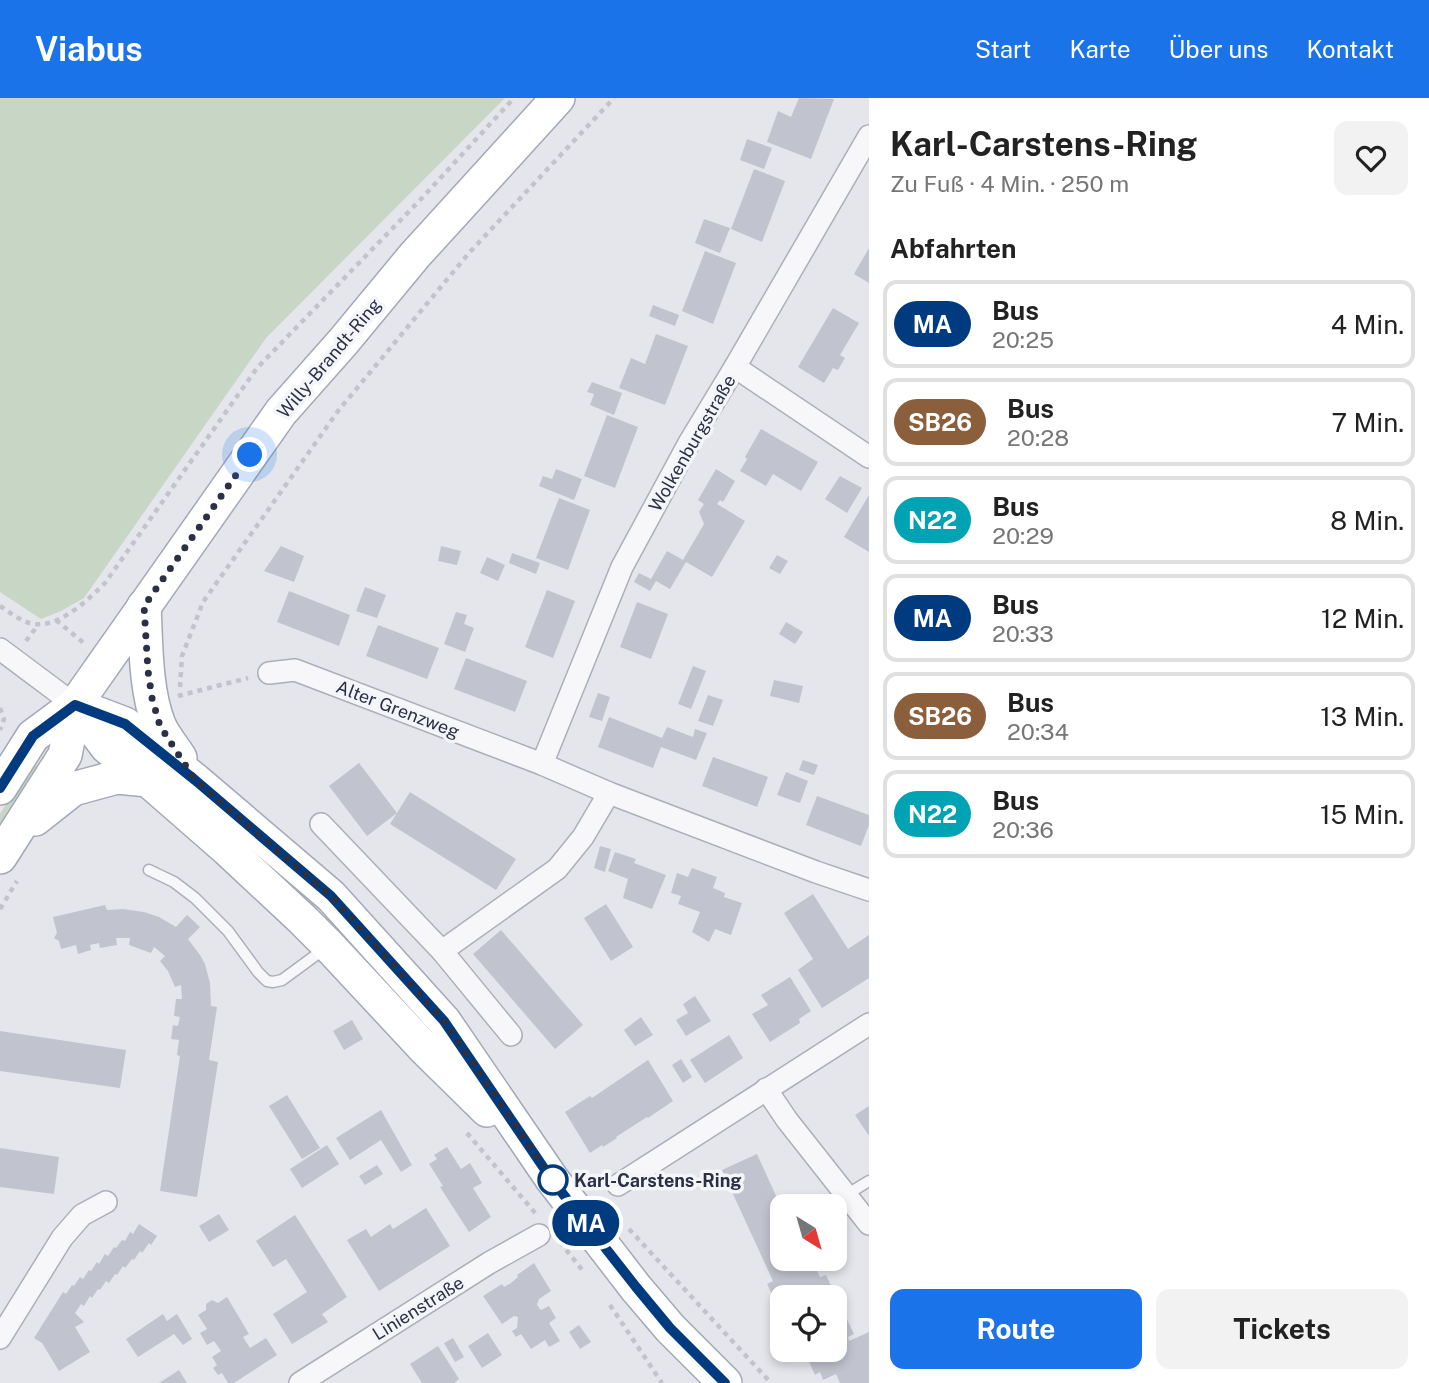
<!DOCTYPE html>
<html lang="de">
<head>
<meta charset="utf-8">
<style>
  body { margin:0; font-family:"Public Sans",sans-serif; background:#f2f2f2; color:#222; height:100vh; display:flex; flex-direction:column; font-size:26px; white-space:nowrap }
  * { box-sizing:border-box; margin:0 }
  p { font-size:23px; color:#767676 }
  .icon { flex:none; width:38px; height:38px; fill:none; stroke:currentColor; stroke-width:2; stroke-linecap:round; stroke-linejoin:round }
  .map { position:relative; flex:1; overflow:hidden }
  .details { display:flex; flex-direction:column; background:#fff; width:560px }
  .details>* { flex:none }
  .badge { padding:0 14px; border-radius:23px; font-size:24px; line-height:46px }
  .needle { width:46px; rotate:143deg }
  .tools { position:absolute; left:770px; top:1096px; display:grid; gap:14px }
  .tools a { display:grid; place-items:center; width:77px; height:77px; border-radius:14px; background:#fff; box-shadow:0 4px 10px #0003; font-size:35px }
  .you { position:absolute; width:35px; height:35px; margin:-18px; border:5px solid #fff; border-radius:50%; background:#1a73e8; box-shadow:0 0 0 10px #1a73e833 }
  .map>.badge { position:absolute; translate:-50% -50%; box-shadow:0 0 0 4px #fff }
  h2 { padding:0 21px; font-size:26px; line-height:63px }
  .round { display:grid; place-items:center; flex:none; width:74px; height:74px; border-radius:14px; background:#f2f2f2 }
  .overview { display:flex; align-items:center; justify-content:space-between; height:119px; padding:0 21px }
  h1 { font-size:33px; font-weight:700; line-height:52px }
  .primary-button { display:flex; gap:14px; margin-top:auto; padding:14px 21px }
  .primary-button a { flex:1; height:80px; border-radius:14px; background:#1a73e8; color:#fff; font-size:28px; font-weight:700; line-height:80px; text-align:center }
  .primary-button a+a { background:#f2f2f2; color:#222 }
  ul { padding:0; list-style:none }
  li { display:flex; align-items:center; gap:21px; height:88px; margin:0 14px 10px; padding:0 7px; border:4px solid #e0e0e0; border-radius:14px }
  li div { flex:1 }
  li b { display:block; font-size:26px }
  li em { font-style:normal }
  li .badge { min-width:77px; font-weight:700; text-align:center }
  header { display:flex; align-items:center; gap:42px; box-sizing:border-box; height:98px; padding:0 35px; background:#1a73e8; color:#fff }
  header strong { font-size:33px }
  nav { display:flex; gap:38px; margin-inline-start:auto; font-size:24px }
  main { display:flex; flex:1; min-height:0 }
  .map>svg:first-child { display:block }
  .green { fill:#c7d6c5 }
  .building { fill:#c1c4cf }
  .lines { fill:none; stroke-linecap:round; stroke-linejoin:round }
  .lane-casing { stroke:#acafba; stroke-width:13 }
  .street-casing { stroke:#acafba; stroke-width:24 }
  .primary-casing { stroke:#a3a8b8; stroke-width:36 }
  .path { stroke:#c2c3cb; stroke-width:4.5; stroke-dasharray:5 5; stroke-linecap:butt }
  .lane { stroke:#f7f7fa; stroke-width:10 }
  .street { stroke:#f7f7fa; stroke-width:21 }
  .primary { stroke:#fff; stroke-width:33 }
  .line-casing { stroke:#fff; stroke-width:16 }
  .line { stroke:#003b80; stroke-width:10 }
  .walk { stroke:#2b3045; stroke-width:7; stroke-dasharray:0 12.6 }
  .stop-dot { fill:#fff; stroke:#003b80; stroke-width:3.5 }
  .labels { text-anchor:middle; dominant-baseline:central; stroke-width:7; stroke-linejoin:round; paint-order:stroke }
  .street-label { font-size:18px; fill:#2b3045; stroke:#f4f5f9 }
  .stop-label { font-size:18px; font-weight:bold; fill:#2b3045; stroke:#f4f5f9; text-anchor:start }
</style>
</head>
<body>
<header>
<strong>Viabus</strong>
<nav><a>Start</a><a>Karte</a><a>Über uns</a><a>Kontakt</a></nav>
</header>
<main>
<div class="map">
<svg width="869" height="1285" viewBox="0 0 869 1285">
  <rect width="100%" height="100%" fill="#e4e6ec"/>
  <g class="green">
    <polygon points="0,0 505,0 266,240 84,500 61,513 41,521 0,494"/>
    <polygon points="32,665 40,670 0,733 0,716"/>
  </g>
  <g class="building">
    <polygon points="799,0 834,1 811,61 767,44 778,13 791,19"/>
    <polygon points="747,41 772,50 764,71 740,62"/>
    <polygon points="754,71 785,83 762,144 731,131"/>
    <polygon points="704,121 730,130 720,155 695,145"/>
    <polygon points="869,150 869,185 854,176"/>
    <polygon points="705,153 736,165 713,226 682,213"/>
    <polygon points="653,207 679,217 675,228 649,218"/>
    <polygon points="833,210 859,225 840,257 845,260 838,272 833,270 824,285 798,269"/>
    <polygon points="656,236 688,248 665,307 619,290 631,260 645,266"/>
    <polygon points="592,284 622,295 614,317 590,307 594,296 587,294"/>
    <polygon points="607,317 638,329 615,390 584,378"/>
    <polygon points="761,331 818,364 801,393 773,376 766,388 740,373 747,361 745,359"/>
    <polygon points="556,371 582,381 574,402 539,388 543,378 552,381"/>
    <polygon points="716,371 735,383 723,404 720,402 717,406 745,423 712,479 686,464 670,491 656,483 650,493 634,484 639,475 651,481 667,453 683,462 704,426 699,414 704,406 698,402"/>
    <polygon points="840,378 862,390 847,415 825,401"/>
    <polygon points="869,397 869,454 844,439"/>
    <polygon points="559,400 590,412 568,472 536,460"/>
    <polygon points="281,448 304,458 294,484 264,473"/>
    <polygon points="441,448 461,453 457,467 438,463"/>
    <polygon points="512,455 540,465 536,476 509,465"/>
    <polygon points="777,457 788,463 780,476 769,470"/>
    <polygon points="487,459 505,467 498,483 480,475"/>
    <polygon points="365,489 386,497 377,520 356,513"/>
    <polygon points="547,492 575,503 553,560 525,549"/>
    <polygon points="289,493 350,517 339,548 277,524"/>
    <polygon points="637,504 668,516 651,561 620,549"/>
    <polygon points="456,514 467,517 464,526 474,530 465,554 444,546"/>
    <polygon points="786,524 803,534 795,546 779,536"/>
    <polygon points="378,527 439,550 427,581 366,558"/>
    <polygon points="466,560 527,583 515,614 454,591"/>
    <polygon points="693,568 706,573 691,611 678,606"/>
    <polygon points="774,582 803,588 799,605 770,598"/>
    <polygon points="598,595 610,599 602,623 589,619"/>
    <polygon points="708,597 723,602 713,628 698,623"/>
    <polygon points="609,619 662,640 667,629 693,639 695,631 707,635 696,662 661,649 653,670 598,649"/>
    <polygon points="713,659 768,679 757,709 702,688"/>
    <polygon points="803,662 818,667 814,677 799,672"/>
    <polygon points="359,665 397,715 367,738 329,688"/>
    <polygon points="786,674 808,683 800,705 777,697"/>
    <polygon points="410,694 516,761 496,792 390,726"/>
    <polygon points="817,698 869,717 869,727 861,748 806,727"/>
    <polygon points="600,748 611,751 605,774 594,770"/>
    <polygon points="615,754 636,761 634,765 666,777 652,811 623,800 628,781 608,773"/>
    <polygon points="692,770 717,779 713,790 725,795 724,799 742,805 731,837 715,831 709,844 692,834 700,814 678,806 681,798 671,795 677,775 688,779"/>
    <polygon points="813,796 848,851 869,837 869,880 822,910 798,872 813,861 784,815"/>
    <polygon points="606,806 633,849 611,863 584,820"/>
    <polygon points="105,807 107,812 123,811 144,814 159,819 176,829 187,817 200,829 188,841 200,857 205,866 210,885 211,908 217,909 209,962 218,964 197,1099 160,1093 180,958 177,957 179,942 171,941 173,927 178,928 180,919 174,918 176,901 182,901 181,887 175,889 168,873 160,863 165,858 154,849 151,855 129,847 130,840 116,840 117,847 100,850 99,845 90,847 91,852 78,856 76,847 61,851 59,843 54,840 57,835 53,819"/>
    <polygon points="501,832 583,927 555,951 473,856"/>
    <polygon points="790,879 811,913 799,921 800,925 770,944 752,916 768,907 761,897"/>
    <polygon points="695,898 711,923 686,938 676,922 688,915 683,906"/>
    <polygon points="641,919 653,937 635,948 624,932"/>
    <polygon points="352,922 363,941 344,952 333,933"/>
    <polygon points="0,933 126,952 120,990 0,973"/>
    <polygon points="729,937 743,960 705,985 690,962"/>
    <polygon points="681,961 692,979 683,985 672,967"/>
    <polygon points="648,962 673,1003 648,1020 647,1019 616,1039 617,1040 603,1049 602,1047 590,1055 565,1014 590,998 592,1000"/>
    <polygon points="287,997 320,1050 302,1061 269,1008"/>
    <polygon points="869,1008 869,1038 855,1017"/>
    <polygon points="381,1012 412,1067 401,1074 381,1042 350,1062 336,1040"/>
    <polygon points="327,1047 339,1066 302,1090 290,1071"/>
    <polygon points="447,1049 461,1071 470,1065 482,1085 473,1090 491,1119 469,1134 440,1089 443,1088 429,1066 437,1061 434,1057"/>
    <polygon points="0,1050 59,1059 54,1096 0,1089"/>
    <polygon points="757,1056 782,1111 782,1160 805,1160 808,1167 813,1164 820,1179 826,1177 854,1236 848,1239 849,1243 869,1234 869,1285 840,1285 836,1276 823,1282 820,1274 815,1277 806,1257 808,1256 806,1251 835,1251 835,1199 780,1198 774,1200 767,1186 773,1183 722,1072"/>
    <polygon points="377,1067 383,1076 365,1087 359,1078"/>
    <polygon points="426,1110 450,1148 379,1193 347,1142 366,1131 371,1139 390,1126 393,1131"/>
    <polygon points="219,1116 229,1132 209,1144 199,1128"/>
    <polygon points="295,1117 347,1199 322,1216 328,1224 292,1246 273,1216 307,1194 286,1161 273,1169 256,1143"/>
    <polygon points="139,1126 157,1138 151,1147 149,1145 142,1155 140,1153 134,1162 132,1161 125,1170 123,1168 117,1177 115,1176 109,1185 106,1183 100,1192 98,1191 92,1200 90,1198 84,1208 81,1206 75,1215 84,1224 75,1229 90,1254 59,1273 42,1245 34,1240 63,1194 66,1196 72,1187 74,1188 80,1179 83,1181 89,1172 91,1173 97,1164 99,1166 105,1156 108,1158 114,1149 116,1150 122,1142 125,1143 130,1134 133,1136"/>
    <polygon points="534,1165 551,1193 539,1201 537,1207 541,1212 549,1208 556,1220 549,1225 560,1243 549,1249 545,1242 531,1251 521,1236 516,1239 512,1233 517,1230 518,1219 514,1218 502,1226 483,1198 502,1186 504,1189 511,1185 518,1179 517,1177"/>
    <polygon points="227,1199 249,1236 243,1239 250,1250 266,1240 277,1257 234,1285 228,1285 222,1275 218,1277 213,1270 217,1267 212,1259 221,1253 214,1243 207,1247 200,1235 207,1231 198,1217 206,1212 206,1206 212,1202 218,1205"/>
    <polygon points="163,1216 167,1223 177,1216 192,1241 183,1247 174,1236 138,1259 126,1241"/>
    <polygon points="579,1227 591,1244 580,1251 569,1234"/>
    <polygon points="488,1235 502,1257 482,1270 468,1248"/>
    <polygon points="453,1240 464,1259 455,1264 444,1245"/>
    <polygon points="438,1248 459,1281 454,1285 422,1285 410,1266"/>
    <polygon points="179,1272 187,1285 159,1285"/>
  </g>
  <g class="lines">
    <defs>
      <g id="lane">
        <polyline points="149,772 174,784 195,800 228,833 258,874 267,883 273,884 282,882 327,849"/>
        <polyline points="846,1097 869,1083"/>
      </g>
      <g id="street">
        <polyline points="735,269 869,359"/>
        <polyline points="0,551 75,607"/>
        <polyline points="269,575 295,572 542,666 609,695 816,774 869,792"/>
        <polyline points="542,666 622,469 689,345 735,269 869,38"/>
        <polyline points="321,726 442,853 511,937"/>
        <polyline points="442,853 557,771 583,739 609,695"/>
        <polyline points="766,991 787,1022 869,1126"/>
        <polyline points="618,1087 869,926"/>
        <polyline points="0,1240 62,1140 82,1117 106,1104"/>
        <polyline points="300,1285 489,1165 539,1137"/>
      </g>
      <g id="primary">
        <path d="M144,508C146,545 145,592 159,627C164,639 174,650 180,660"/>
        <polyline points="75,607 125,626 195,682 331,798 444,923 552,1081 636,1190 670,1230 725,1285"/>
        <polyline points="75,607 107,649 148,682 227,751 302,821 329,848 425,951 487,1012"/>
        <polyline points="0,690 33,638 75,607 281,314 343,244 415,157 558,0"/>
        <polyline points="35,721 73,691 117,679 148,682"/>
        <polyline points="0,759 65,657 75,607"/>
      </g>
    </defs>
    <use href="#lane" class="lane-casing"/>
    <use href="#street" class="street-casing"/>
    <use href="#primary" class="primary-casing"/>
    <g class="path">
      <path d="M0,508C11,515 21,524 34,526C59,530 89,501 105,485L257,270L422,100L514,0"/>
      <polyline points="56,522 85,546"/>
      <polyline points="26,543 38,527"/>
      <polyline points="180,589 182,558 203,504 338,313 469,155 614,0"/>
      <polyline points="178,598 248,580"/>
      <polyline points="0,610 4,621 0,632"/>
      <polyline points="0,811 17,783"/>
      <polyline points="467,1035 536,1116"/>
      <polyline points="629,1131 771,1285"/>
      <polyline points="560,1144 583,1173"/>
      <polyline points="610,1207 662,1285"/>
    </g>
    <use href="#lane" class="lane"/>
    <use href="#street" class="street"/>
    <use href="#primary" class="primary"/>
  </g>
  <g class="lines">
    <defs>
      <polyline id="line" points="0,690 33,638 75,607 125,626 195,682 331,798 444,923 552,1082 636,1189 670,1230 725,1285"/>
    </defs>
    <use href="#line" class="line-casing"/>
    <use href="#line" class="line"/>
    <polyline class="walk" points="250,357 144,508 148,573 152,600 160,628 195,682 331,798 444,923 553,1082"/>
  </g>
  <circle class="stop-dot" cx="553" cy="1082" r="14"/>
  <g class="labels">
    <g class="street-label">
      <text transform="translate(329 260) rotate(-50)">Willy-Brandt-Ring</text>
      <text transform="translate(692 345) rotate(-60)">Wolkenburgstraße</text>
      <text transform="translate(398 611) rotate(21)">Alter Grenzweg</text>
      <text transform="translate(418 1210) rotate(-32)">Linienstraße</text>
    </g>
    <g class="stop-label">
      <text x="574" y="1082">Karl-Carstens-Ring</text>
    </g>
  </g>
</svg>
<div class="tools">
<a><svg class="needle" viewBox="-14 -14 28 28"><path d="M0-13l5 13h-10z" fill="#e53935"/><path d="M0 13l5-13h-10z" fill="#767676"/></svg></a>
<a><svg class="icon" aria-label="locate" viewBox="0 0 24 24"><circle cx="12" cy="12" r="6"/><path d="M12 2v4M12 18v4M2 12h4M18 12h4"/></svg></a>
</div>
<div class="you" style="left:250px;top:357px"></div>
<b class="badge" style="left:586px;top:1125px;background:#003b80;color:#fff">MA</b>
</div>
<section class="details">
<div class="overview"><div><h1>Karl-Carstens-Ring</h1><p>Zu Fuß · 4 Min. · 250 m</p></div><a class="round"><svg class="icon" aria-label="heart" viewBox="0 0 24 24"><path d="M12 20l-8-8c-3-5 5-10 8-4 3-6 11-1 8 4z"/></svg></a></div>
<h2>Abfahrten</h2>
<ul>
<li><span class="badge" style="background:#003b80;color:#fff">MA</span><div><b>Bus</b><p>20:25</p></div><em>4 Min.</em></li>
<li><span class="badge" style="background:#8b5e3c;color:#fff">SB26</span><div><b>Bus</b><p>20:28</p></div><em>7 Min.</em></li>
<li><span class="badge" style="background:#00a3b4;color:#fff">N22</span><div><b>Bus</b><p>20:29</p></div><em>8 Min.</em></li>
<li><span class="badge" style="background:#003b80;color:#fff">MA</span><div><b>Bus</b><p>20:33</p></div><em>12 Min.</em></li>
<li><span class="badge" style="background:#8b5e3c;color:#fff">SB26</span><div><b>Bus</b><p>20:34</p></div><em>13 Min.</em></li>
<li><span class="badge" style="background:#00a3b4;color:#fff">N22</span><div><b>Bus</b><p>20:36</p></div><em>15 Min.</em></li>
</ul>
<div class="primary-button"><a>Route</a><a>Tickets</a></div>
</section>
</main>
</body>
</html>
